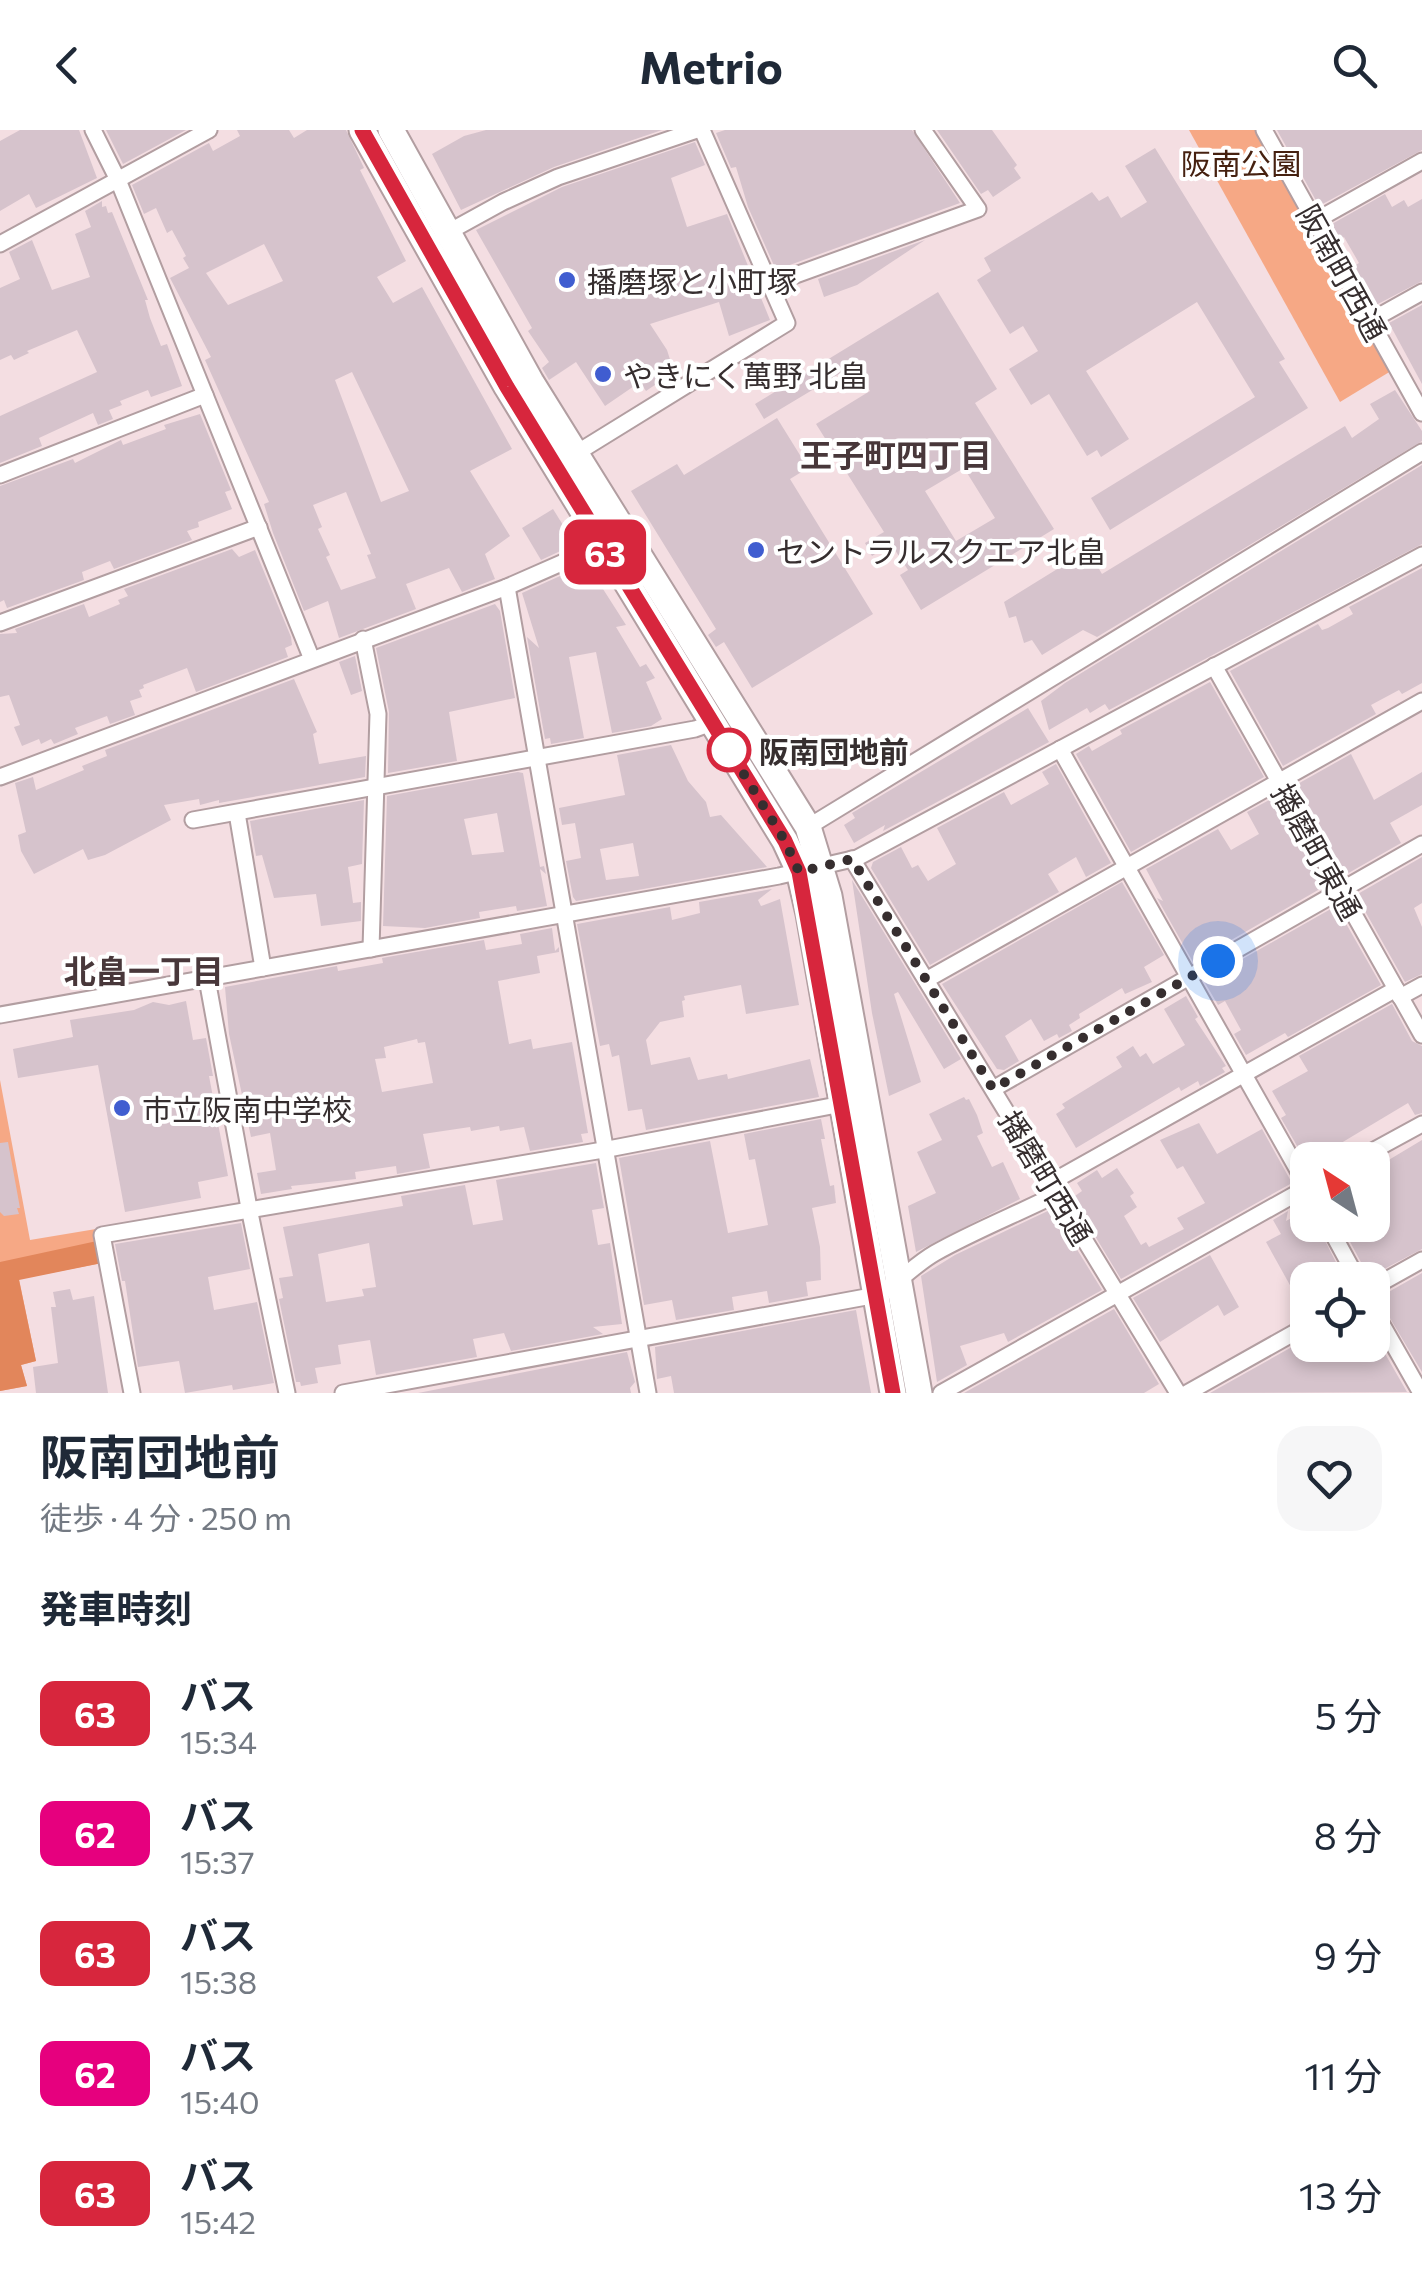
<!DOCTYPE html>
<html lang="ja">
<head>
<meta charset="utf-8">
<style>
  body { margin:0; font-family:Commissioner,"Noto Sans JP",sans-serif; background:#f6f6f7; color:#1f2937; height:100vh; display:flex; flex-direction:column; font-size:38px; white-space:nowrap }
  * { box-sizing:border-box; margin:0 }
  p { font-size:32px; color:#747a83 }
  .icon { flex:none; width:55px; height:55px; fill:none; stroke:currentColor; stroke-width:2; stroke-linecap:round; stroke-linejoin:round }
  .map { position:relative; height:1263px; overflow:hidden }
  .details { display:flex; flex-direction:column; background:#fff; flex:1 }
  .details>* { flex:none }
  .badge { padding:0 20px; border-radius:15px; font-size:35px; line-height:65px }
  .needle { width:65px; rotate:324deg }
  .fabs { position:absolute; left:1290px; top:1012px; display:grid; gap:20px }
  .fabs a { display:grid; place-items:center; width:100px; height:100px; border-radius:20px; background:#fff; box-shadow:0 5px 15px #0003; font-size:50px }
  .you { position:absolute; width:50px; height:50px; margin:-25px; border:8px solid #fff; border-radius:50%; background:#1a73e8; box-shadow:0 0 0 15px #1a73e833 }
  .map>.badge { position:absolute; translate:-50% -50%; box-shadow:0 0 0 5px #fff }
  h2 { padding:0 40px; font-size:38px; line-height:90px }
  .round { display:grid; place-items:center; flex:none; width:105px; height:105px; border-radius:30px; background:#f6f6f7 }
  .overview { display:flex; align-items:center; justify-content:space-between; height:170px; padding:0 40px }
  h1 { font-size:48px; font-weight:700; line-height:75px }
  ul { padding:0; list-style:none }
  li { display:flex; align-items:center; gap:30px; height:120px; padding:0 40px }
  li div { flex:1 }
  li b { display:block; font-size:38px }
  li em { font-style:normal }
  li .badge { min-width:110px; font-weight:700; text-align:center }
  header { display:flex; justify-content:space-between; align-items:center; height:130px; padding:0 40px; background:#fff; font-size:45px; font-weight:700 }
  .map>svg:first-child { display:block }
  .green { fill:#f6a885 }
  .forest { fill:#e2865b }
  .building { fill:#d6c3cc; fill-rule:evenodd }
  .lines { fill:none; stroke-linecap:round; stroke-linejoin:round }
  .street-casing { stroke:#b29ea1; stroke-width:19 }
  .primary-casing { stroke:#b29ea1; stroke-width:29 }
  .street { stroke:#fff; stroke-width:15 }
  .primary { stroke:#fff; stroke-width:25 }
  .line-casing { stroke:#fff; stroke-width:22 }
  .line { stroke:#d7263d; stroke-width:15 }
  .walk { stroke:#362e2f; stroke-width:10; stroke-dasharray:0 18 }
  .poi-dot { fill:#405dd0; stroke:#fff; stroke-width:4 }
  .stop-dot { fill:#fff; stroke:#d7263d; stroke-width:5 }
  .labels { text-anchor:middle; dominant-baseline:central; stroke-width:8; stroke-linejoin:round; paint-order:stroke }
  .park-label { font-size:30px; fill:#462110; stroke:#fff }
  .street-label { font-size:30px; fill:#362e2f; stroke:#fff }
  .poi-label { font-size:30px; fill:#362e2f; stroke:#fff; text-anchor:start }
  .stop-label { font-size:30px; font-weight:bold; fill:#362e2f; stroke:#fff; text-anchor:start }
  .neighbourhood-label { font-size:32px; font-weight:bold; fill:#48373a; stroke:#fff }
</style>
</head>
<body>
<header><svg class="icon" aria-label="back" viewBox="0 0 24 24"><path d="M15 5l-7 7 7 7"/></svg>Metrio<svg class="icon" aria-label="search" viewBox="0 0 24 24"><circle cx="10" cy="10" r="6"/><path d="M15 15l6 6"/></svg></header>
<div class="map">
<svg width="1422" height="1263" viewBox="0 0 1422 1263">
  <rect width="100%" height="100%" fill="#f4dee2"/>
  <g class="green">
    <polygon points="1189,0 1258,0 1391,241 1340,272"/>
    <polygon points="0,950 30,1110 96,1099 102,1133 19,1149 36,1231 21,1235 27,1256 0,1261"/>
  </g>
  <polygon class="forest" points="97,1111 102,1133 19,1150 36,1231 21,1235 27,1256 0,1261 0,1132"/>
  <g class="building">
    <polygon points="20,0 79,0 97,48 36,78 29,64 0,81 0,11"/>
    <polygon points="106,0 186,0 123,34"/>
    <path d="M237,0H289L294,8L307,0H346L364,38L360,40L406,131L377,147L393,173L422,157L512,319L470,341L510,406L485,424L495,449L462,462L449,438L406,454L416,479L339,508L328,471L304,481L273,403L264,374L269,372L205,230L211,227L170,148L189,138L183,128L186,126L172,100L167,103L156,78L144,84L132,55L209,13L213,21L240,6ZM264,114L283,151L228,175L206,143ZM352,242L409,361L381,372L335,250ZM346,362L371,424L367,425L376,448L341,460L326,427L330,425L318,399L322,397L313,375Z"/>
    <polygon points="486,0 662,0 554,37 461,80 432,24 464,6"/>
    <polygon points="725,0 912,0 960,73 776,140 748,77 736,37 731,38 716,3"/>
    <polygon points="937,0 992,0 1017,35 1014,38 1021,48 993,67 988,60 981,64"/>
    <polygon points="1277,0 1422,0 1422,20 1319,76"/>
    <polygon points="695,12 705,35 671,48 687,97 727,84 770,190 729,206 719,172 650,194 667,220 674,242 646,261 640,252 605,276 576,232 549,250 542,238 549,232 528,201 532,198 476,100 562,57"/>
    <polygon points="1155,18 1285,229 1279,232 1308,278 1110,400 1091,368 1255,267 1197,172 1086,241 1129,309 1101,327 1097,320 1087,326 1049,264 1031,275 1009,239 1038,221 1023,196 1010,204 977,150 991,141 984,128 1092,62 1099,71 1108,66 1121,88 1147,72 1125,36"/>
    <polygon points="1385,64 1392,77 1404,70 1408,77 1422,69 1422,151 1376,175 1354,136 1359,133 1344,107 1340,109 1332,94"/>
    <polygon points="102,71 102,77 106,76 108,83 112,82 148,170 145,170 150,188 161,216 167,214 182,256 151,267 148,260 120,271 122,275 109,280 113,289 98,295 93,283 39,308 42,316 0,333 0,286 97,242 77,200 27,221 29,223 14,230 11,225 0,230 0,158 20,149 9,122 32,110 52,160 90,147 75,104 91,97 85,81"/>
    <polygon points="925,110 857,155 824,167 818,149"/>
    <path d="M938,162L997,259L975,273L1054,399L921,480L900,445L908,440L891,414L872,426L865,413L884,402L816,294L870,261L854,235L764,289L755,274ZM964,338L995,388L956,411L925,361Z"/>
    <polygon points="1422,175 1422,254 1389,193"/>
    <polygon points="1395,260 1422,301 1422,311 1097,507 1083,500 1042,525 1032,510 1024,513 1016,486 1009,488 1004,472 1088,420 1102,444 1345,296 1352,308 1379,289 1370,274"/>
    <polygon points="200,284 231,360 225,362 232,379 198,392 199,397 187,401 192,410 114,439 110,431 82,442 84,450 7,478 4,470 0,472 0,356 73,329 75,333 121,310 123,315 166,299 164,295"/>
    <polygon points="777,288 808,338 790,349 873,484 752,558 724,512 716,517 708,505 716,499 631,361 677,334 684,345"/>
    <polygon points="1422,335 1422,414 1109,580 1105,574 1090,583 1087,578 1049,600 1041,571 1065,553"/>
    <polygon points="553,379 571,408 569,417 541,430 522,398"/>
    <polygon points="232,419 239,427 255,420 291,507 292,515 285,518 288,527 196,562 187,538 143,555 144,558 139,560 142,567 130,571 135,585 110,594 107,586 75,598 78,604 54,614 51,609 41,614 39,609 22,616 14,597 20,595 9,565 0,567 0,504 17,503 15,499 84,474 89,487 120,474 118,470 128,466 124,459"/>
    <polygon points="587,434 626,495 616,497 640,537 646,534 655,548 646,552 662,589 651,596 612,603 596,522 569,527 584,608 551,614 550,608 545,609 527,507 539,518 522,463"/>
    <polygon points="1422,438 1422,553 1402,564 1399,560 1371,575 1376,584 1283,636 1230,541 1318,494 1322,500 1328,498 1353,484 1349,477"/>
    <polygon points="495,474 500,481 515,568 449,582 457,631 388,643 389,582 376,518"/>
    <polygon points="355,526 362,561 351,565 339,532"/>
    <polygon points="294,549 317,602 313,604 319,634 366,626 365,647 219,673 219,670 200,675 199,669 164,675 171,690 105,725 88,730 83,719 34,744 21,721 18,705 26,702 15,653 33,647 36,660 84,640 82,636 107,626 105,620"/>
    <polygon points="1210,552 1264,647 1131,722 1076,624 1089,616 1092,621 1122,604 1120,600"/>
    <polygon points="1028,578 1049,612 883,701 885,695 854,713 844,695 855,688 852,683"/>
    <path d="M671,615L688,651L706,672L710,687L721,685L767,737L576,771L573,767L566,731L581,728L575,693L562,695L559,678L625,665L617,625ZM633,713L639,746L606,750L600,719Z"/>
    <polygon points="1351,624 1374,670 1422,642 1422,675 1390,693 1401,713 1345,745 1294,656"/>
    <polygon points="1056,634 1111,733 1086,747 1076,727 1048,744 1059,762 930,835 871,738 873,732 901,717 912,738 918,735 928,751 956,734 937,698 1004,662 1011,675 1049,654 1042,642"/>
    <path d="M518,642L523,643L540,737L544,736L546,744L540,739L547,776L517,781L516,776L479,782L480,788L425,798L383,796L387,666ZM497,683L504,722L472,725L464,689Z"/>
    <polygon points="1275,667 1325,756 1193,832 1157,768 1163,771 1146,739 1218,699 1231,720 1259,704 1247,682"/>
    <polygon points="364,670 362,734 348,737 353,773 361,772 361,791 321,796 316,764 274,768 262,725 256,726 250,691"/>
    <polygon points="1422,727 1422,773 1414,778 1422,797 1422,844 1405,852 1356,765"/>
    <polygon points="852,750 961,929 944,939 898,862 894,864 921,952 889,966 872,883"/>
    <polygon points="1122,752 1164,825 1144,837 1152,852 1125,864 1122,858 1079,884 1080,888 1069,895 1072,901 1059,908 1057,904 1044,911 1031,889 1005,906 1019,931 1004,940 997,939 942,854"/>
    <polygon points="772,759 758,770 761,776 780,769 799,875 746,884 741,855 684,866 685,870 682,871 684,887 660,892 646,910 651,935 690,927 698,950 727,944 728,949 810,929 819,967 646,1000 642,979 628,981 619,925 612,927 609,914 600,916 577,794 670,777 672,790 700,783 699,772"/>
    <polygon points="1336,776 1381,855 1288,907 1285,903 1246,925 1234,904 1241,900 1225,871 1218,875 1204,851"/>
    <path d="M552,798L555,821L559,817V822L537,826L540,843L498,851L509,914L531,909L533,919L572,912L588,1003L581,1004L583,1012L530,1021L524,997L500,1001L499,996L471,1001L470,997L423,1004L430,1038L397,1044L396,1036L355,1042L356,1049L291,1056L292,1059L261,1064L257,1043L276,1040L270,1003L251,1007L229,904L225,857L337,836L338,841L383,833L382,828L484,810L486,820L522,814L520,804ZM417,909L418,913L425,912L433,953L382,962L375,929L386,928L384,917Z"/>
    <polygon points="1186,866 1198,887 1195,889 1226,936 1222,938 1225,942 1200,956 1198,951 1181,961 1179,957 1076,1018 1056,984 1065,978 1062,974 1122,937 1116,927 1133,916 1140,927 1146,923 1153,934 1185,915 1164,879"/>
    <polygon points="186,871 193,910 206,908 213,946 209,946 228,1046 198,1052 201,1068 125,1082 98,935 18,948 13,919 73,907 70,890 134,880 153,872 169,875"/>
    <polygon points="1392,874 1412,911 1422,916 1422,983 1415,985 1408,973 1316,1028 1312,1022 1304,1028 1281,988 1286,985 1272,961 1308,941 1299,926"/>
    <polygon points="964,967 966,970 969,969 977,985 983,1003 977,1006 992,1037 1003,1032 1020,1069 916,1122 908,1076 936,1063 917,1022 942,1010 929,984"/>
    <polygon points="821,989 825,1009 821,1009 830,1056 834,1055 836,1073 812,1078 820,1117 821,1150 806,1152 808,1166 769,1173 767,1161 732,1167 734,1180 676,1190 672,1170 644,1175 619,1028 710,1011 728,1103 768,1095 755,1029 749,1030 744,1004"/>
    <polygon points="1199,993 1217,1024 1262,999 1292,1053 1121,1149 1072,1068 1082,1061 1077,1053 1097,1040 1102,1048 1117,1038 1134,1063 1130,1066 1137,1077 1124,1086 1141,1115 1146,1112 1149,1117 1184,1099 1177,1088 1205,1073 1183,1036 1177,1039 1160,1010"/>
    <polygon points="1422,1010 1422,1119 1369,1147 1341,1095 1372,1095 1372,1040"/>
    <polygon points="8,1012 20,1078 17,1078 19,1084 4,1086 0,1082 0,1013"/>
    <path d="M596,1033L604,1078L592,1080L598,1115L610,1113L622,1194L593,1197L603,1204L511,1221L504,1203L473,1209L477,1227L376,1245L370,1210L338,1215L341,1234L315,1238L318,1253L301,1256L300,1252H296L279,1169L283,1168L279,1148L293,1146L283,1097L403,1076L401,1066L465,1055L473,1095L503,1090L496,1050ZM369,1113L376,1157L362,1159L364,1166L326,1172L318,1124Z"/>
    <polygon points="1052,1079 1102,1160 1008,1212 1004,1203 960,1216 967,1235 937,1252 921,1146 955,1125"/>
    <polygon points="1308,1079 1308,1095 1317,1095 1345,1150 1308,1150 1306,1184 1266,1112 1281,1104 1273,1090 1288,1081 1286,1091"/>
    <polygon points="241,1093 250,1139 208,1147 214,1180 257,1172 274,1253 233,1260 232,1255 185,1263 179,1231 138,1237 125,1151 122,1151 115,1114"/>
    <polygon points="1210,1125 1239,1177 1224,1186 1218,1175 1160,1212 1133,1168"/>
    <polygon points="1422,1143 1422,1242 1378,1168"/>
    <polygon points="70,1159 73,1170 94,1166 108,1263 36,1263 33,1237 58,1233 51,1177 56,1177 53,1162"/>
    <polygon points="1114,1179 1159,1254 1144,1263 964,1263"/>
    <polygon points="856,1180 871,1263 674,1263 671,1246 657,1249 655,1217"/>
    <polygon points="1372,1201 1407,1262 1210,1263 1308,1208 1308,1215 1372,1215"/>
    <polygon points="627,1222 635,1252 630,1258 631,1263 418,1263"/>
  </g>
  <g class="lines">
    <defs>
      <g id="street">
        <polyline points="93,0 118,50 311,527"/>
        <polyline points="1264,0 1422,283"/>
        <polyline points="1315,91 1422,31"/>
        <polyline points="443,105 503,72 558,47 697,0"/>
        <polyline points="0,114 209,0"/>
        <polyline points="768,155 978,79 923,0"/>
        <polyline points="1370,191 1422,162"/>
        <polyline points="575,324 787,193 702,0"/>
        <polyline points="0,345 205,265"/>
        <polyline points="507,457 648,1263"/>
        <polyline points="0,493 259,397"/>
        <polyline points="363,509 378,584 371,819"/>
        <polyline points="1214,536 1422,905"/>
        <polyline points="1060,619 1308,1058"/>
        <polyline points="0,647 507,457 607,413"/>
        <polyline points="237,683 263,838"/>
        <polyline points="193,690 695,599 712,593"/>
        <polyline points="808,697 1422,322"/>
        <polyline points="852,729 1178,1263"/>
        <polyline points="207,849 249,1078 287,1263"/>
        <polyline points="926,850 1422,571"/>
        <polyline points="1400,867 1422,855"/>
        <polyline points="0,885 779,746 857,728 1422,425"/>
        <polyline points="993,959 1422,714"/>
        <polyline points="1356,1030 1422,994"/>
        <polyline points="1050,1053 1396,859"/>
        <polyline points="1328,1095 1358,1150"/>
        <polyline points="1372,1158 1422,1130"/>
        <polyline points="1372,1177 1421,1263"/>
        <polyline points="132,1263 102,1105 603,1020 842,974"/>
        <path d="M343,1263L877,1165C899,1153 914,1135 935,1123C974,1101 1017,1084 1057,1064"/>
        <polyline points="941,1263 1308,1057"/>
        <polyline points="1187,1263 1308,1195"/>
      </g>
      <g id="primary">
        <polyline points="362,0 507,257 785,711 799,741 809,784 893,1263"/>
        <polyline points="391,0 531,252 808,697 829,766 919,1263"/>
      </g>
    </defs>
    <use href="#street" class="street-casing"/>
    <use href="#primary" class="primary-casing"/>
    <use href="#street" class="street"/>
    <use href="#primary" class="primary"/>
  </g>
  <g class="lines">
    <defs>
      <polyline id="line" points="362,0 507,257 785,711 799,742 893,1263"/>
    </defs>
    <use href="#line" class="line-casing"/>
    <use href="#line" class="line"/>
    <polyline class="walk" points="729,620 727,617 785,711 799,742 852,729 993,959 1218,831"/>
  </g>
  <g class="poi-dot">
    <circle cx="567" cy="150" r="10"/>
    <circle cx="603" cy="244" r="10"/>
    <circle cx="756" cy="420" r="10"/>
    <circle cx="122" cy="978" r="10"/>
  </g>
  <circle class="stop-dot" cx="729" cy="620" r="20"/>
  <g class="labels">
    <g class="park-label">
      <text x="1241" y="32">阪南公園</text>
    </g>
    <g class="street-label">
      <text transform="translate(1343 142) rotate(61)">阪南町西通</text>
      <text transform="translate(1318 721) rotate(61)">播磨町東通</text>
      <text transform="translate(1047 1047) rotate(59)">播磨町西通</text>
    </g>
    <g class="poi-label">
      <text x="587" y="150">播磨塚と小町塚</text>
      <text x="623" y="244">やきにく萬野 北畠</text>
      <text x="776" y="420">セントラルスクエア北畠</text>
      <text x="142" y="978">市立阪南中学校</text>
    </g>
    <g class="stop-label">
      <text x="759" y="620">阪南団地前</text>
    </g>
    <g class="neighbourhood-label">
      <text x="896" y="324">王子町四丁目</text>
      <text x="144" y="840">北畠一丁目</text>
    </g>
  </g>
</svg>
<div class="fabs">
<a><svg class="needle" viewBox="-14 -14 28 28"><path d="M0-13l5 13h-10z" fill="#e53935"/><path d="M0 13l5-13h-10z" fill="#747a83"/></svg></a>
<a><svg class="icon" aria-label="locate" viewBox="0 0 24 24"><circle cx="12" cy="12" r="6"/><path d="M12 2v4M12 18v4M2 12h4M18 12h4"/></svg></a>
</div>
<div class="you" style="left:1218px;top:831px"></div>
<b class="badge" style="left:605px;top:422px;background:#d7263d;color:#fff">63</b>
</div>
<section class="details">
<div class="overview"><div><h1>阪南団地前</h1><p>徒歩 · 4 分 · 250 m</p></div><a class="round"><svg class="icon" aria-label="heart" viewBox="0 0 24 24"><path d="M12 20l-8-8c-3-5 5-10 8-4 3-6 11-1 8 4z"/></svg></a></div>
<h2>発車時刻</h2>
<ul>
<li><span class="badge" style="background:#d7263d;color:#fff">63</span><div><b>バス</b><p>15:34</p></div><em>5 分</em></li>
<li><span class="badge" style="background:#e6007e;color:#fff">62</span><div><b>バス</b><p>15:37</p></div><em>8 分</em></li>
<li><span class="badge" style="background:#d7263d;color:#fff">63</span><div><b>バス</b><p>15:38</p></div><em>9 分</em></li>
<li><span class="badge" style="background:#e6007e;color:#fff">62</span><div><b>バス</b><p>15:40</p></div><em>11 分</em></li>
<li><span class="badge" style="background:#d7263d;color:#fff">63</span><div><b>バス</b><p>15:42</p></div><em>13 分</em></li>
</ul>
</section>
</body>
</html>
